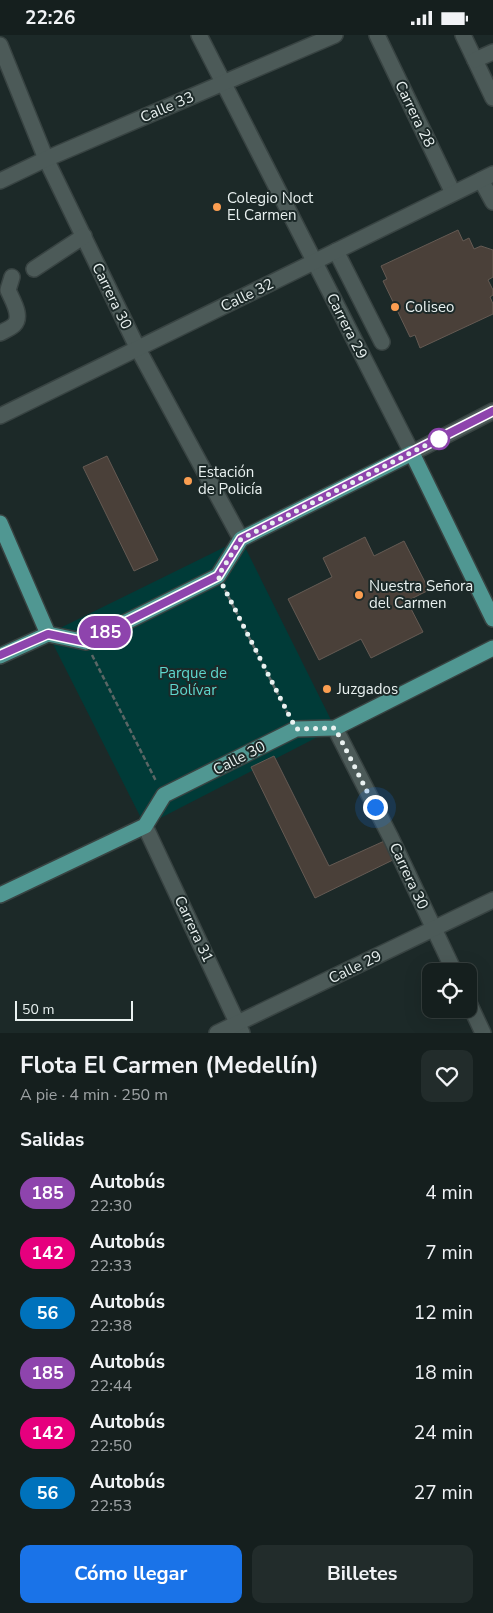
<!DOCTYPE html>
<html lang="es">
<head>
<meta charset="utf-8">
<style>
  body { margin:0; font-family:"Nunito Sans",sans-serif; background:#222c2b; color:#f1f3f6; height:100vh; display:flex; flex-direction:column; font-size:19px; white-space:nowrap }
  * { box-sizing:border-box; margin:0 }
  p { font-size:16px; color:#9da2a4 }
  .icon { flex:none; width:28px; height:28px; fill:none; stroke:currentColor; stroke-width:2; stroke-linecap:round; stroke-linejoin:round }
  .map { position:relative; height:998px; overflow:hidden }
  .details { display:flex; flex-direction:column; background:#151f1e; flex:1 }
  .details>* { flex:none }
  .badge { padding:0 10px; border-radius:16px; font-size:18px; line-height:32px }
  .fabs { position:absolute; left:422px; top:928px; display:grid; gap:10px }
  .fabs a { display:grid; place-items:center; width:55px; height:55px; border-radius:10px; background:#151f1e; box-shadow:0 5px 20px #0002,0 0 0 1px #343d3c; font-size:25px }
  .scale { position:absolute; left:15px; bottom:12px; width:118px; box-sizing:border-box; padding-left:5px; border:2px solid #e9f1f0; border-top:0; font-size:14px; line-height:18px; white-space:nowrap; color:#e9f1f0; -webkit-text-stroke:4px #1c2928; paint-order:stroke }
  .you { position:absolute; width:25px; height:25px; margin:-12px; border:4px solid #fff; border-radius:50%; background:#1a73e8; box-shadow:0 0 0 8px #1a73e833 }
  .map>.badge { position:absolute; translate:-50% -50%; box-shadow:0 0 0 2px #fff }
  h2 { padding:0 20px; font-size:19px; line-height:45px }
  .round { display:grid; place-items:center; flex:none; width:52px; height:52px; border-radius:10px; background:#222c2b }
  .head { display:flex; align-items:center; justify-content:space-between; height:85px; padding:0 20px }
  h1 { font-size:24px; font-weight:700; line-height:38px }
  .cta { display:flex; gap:10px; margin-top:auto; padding:10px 20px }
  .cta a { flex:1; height:58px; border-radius:10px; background:#1a73e8; color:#fff; font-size:20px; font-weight:700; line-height:58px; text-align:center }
  .cta a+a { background:#222c2b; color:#f1f3f6 }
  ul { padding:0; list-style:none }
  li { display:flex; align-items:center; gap:15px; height:60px; padding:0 20px }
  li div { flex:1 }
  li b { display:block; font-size:19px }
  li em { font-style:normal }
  li .badge { min-width:55px; font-weight:700; text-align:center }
  .status { display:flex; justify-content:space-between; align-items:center; height:35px; padding:0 25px; background:#151f1e; direction:ltr }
  .status svg { height:14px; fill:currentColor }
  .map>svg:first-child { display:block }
  .green { fill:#003b38 }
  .building { fill:#4a4039; stroke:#655a53 }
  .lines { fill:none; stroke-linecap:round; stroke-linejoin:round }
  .minor-casing { stroke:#384342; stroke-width:18 }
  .major-casing { stroke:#384342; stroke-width:18 }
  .path { stroke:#5b6665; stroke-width:2.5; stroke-dasharray:5 2.5; stroke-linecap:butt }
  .minor { stroke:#4c5a58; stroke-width:15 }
  .major { stroke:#509792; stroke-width:15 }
  .line-casing { stroke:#fff; stroke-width:11 }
  .line { stroke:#8e44ad; stroke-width:8 }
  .walk { stroke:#e9f1f0; stroke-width:5; stroke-dasharray:0 9 }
  .poi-dot { fill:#fb9e51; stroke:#1c2928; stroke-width:2 }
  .stop-dot { fill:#fff; stroke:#8e44ad; stroke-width:2.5 }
  .labels { text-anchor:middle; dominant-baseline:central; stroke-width:4; stroke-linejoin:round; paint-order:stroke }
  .street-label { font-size:15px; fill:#e9f1f0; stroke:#1c2928 }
  .poi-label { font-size:15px; fill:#e9f1f0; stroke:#1c2928; text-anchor:start }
  .park-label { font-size:15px; fill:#5ed7ce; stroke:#1c2928 }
</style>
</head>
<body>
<div class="status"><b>22:26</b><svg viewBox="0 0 49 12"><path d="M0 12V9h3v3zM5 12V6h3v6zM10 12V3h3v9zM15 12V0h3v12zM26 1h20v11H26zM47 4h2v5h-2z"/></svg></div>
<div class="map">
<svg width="493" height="998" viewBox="0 0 493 998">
  <rect width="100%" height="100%" fill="#1c2928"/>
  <polygon class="green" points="241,504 335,693 145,791 48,599"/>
  <g class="building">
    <polygon points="458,195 463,206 469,203 474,214 481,211 493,215 493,242 488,245 493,255 493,260 490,262 493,269 493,279 420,313 415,300 410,302 383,246 387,244 381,231"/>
    <polygon points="107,421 158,525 134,536 83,432"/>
    <polygon points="365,502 374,521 404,506 429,555 407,566 423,597 371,623 361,604 319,625 288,564 332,542 323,523"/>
    <polygon points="274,721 329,831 391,803 399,822 315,863 251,732"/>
  </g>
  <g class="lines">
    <defs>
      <g id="minor">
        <polyline points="199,0 412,418 493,376"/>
        <polyline points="377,0 453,158"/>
        <polyline points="463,0 493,63"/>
        <polyline points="0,10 46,124 138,314 241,504"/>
        <polyline points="475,25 493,17"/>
        <polyline points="481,145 493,167"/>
        <polyline points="0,146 46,124 335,0"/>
        <polyline points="336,216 382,307"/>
        <polyline points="34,234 84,201"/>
        <path d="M0,298C4,296 11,293 14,290C23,281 12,265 8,255L12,242"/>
        <polyline points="0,381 493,139"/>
        <polyline points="335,693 391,803 454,936"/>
        <polyline points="145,791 242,998"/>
        <polyline points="469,968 483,998"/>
        <polyline points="217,998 493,865"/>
      </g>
      <g id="major">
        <polyline points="0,488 48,599"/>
        <polyline points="0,621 48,599 86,607 218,541 241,504 412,418 493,584"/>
        <polyline points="0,860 145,791 164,760 296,694 335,693 493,613"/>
      </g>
    </defs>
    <use href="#minor" class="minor-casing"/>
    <use href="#major" class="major-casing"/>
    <g class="path">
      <polyline points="225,555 289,681"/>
      <polyline points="92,620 156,746"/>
    </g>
    <use href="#minor" class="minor"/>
    <use href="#major" class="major"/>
  </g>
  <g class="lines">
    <defs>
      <polyline id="line" points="0,620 48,599 86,607 218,541 241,504 493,376"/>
    </defs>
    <use href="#line" class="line-casing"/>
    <use href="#line" class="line"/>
    <polyline class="walk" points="375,772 335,693 296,694 218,541 241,504 444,401 439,404"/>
  </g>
  <g class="poi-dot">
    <circle cx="217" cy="172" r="5"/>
    <circle cx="395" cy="272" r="5"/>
    <circle cx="188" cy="446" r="5"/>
    <circle cx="359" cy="560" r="5"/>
    <circle cx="327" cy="654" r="5"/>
  </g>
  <circle class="stop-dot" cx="439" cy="404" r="10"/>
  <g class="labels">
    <g class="street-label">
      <text transform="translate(167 72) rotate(-23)">Calle 33</text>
      <text transform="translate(415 79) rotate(64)">Carrera 28</text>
      <text transform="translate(247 260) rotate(-26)">Calle 32</text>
      <text transform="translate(112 261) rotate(64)">Carrera 30</text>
      <text transform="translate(347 291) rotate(63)">Carrera 29</text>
      <text transform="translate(239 723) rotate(-27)">Calle 30</text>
      <text transform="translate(409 841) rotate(65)">Carrera 30</text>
      <text transform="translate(194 894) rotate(65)">Carrera 31</text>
      <text transform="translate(355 932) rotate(-26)">Calle 29</text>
    </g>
    <g class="poi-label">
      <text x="227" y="163">Colegio Noct<tspan x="227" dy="17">El Carmen</tspan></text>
      <text x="405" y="272">Coliseo</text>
      <text x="198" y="437">Estación<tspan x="198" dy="17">de Policía</tspan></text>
      <text x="369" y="551">Nuestra Señora<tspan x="369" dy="17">del Carmen</tspan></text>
      <text x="337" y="654">Juzgados</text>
    </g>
    <g class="park-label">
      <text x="193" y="638">Parque de<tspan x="193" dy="17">Bolívar</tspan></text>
    </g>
  </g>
</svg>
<div class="fabs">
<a><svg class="icon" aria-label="locate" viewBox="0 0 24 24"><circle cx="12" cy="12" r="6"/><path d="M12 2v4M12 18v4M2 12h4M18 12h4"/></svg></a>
</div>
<div class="scale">50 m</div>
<div class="you" style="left:375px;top:772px"></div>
<b class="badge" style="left:105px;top:597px;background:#8e44ad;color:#fff">185</b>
</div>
<section class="details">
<div class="head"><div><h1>Flota El Carmen (Medellín)</h1><p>A pie · 4 min · 250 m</p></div><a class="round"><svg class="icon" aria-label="heart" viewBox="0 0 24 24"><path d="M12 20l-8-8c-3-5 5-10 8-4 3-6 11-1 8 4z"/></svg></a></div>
<h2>Salidas</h2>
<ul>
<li><span class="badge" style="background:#8e44ad;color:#fff">185</span><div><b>Autobús</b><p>22:30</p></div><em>4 min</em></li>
<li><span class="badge" style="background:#e6007e;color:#fff">142</span><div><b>Autobús</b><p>22:33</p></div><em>7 min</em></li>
<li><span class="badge" style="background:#0072bc;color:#fff">56</span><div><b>Autobús</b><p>22:38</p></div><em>12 min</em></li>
<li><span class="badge" style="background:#8e44ad;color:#fff">185</span><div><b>Autobús</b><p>22:44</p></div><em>18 min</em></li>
<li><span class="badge" style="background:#e6007e;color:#fff">142</span><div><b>Autobús</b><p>22:50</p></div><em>24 min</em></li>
<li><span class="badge" style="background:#0072bc;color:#fff">56</span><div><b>Autobús</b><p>22:53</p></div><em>27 min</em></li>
</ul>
<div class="cta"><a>Cómo llegar</a><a>Billetes</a></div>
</section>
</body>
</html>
